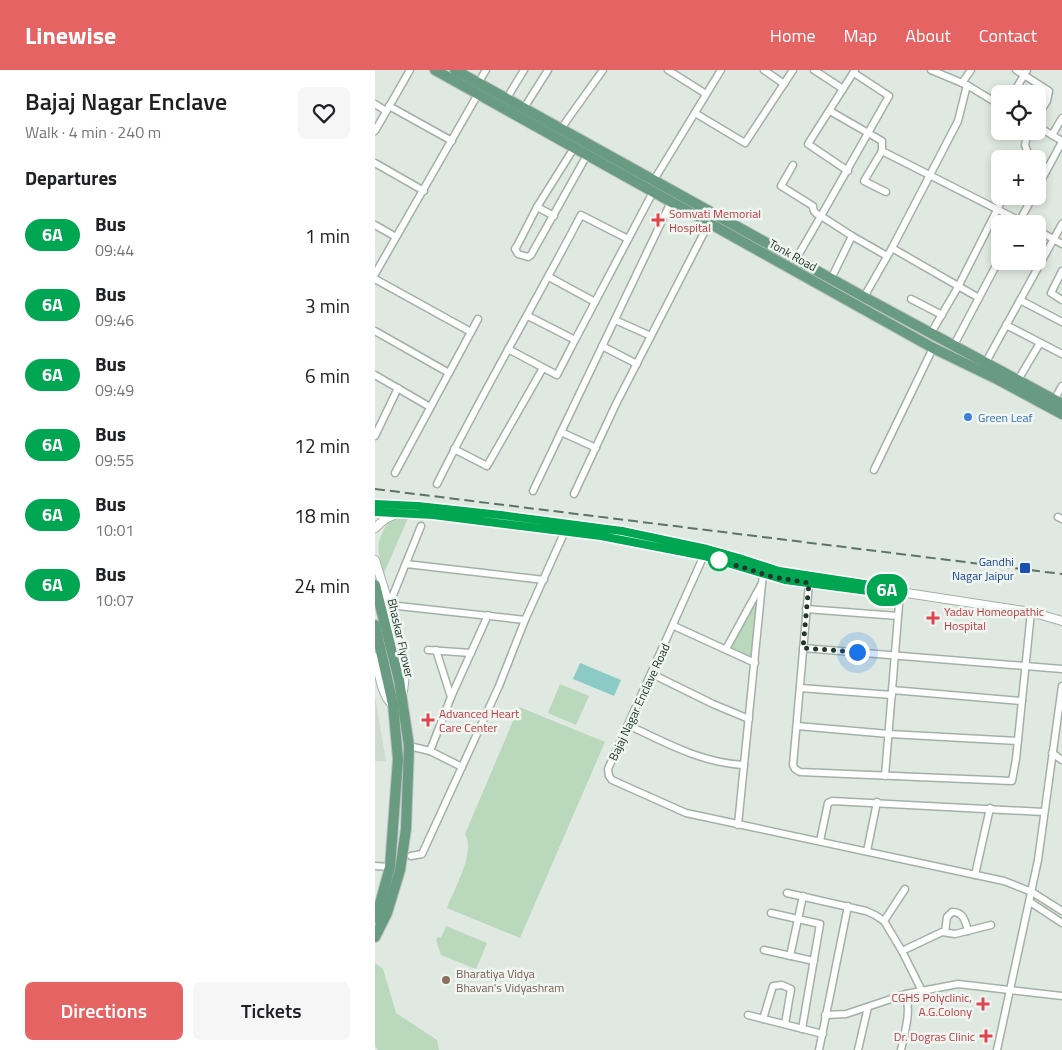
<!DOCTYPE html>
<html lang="en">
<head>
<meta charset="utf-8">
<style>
  body { margin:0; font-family:"Titillium Web",sans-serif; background:#f6f6f6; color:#202124; height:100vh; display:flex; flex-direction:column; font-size:19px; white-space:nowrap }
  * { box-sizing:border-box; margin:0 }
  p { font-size:16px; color:#757577 }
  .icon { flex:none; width:28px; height:28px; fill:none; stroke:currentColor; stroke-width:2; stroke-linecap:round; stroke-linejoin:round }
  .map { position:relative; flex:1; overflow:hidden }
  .panel { display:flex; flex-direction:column; background:#fff; width:375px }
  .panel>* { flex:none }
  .badge { padding:0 10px; border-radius:16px; font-size:18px; line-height:32px }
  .buttons { position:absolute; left:616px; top:15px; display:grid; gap:10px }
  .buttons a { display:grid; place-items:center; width:55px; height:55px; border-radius:8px; background:#fff; box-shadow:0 2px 8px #0003; font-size:25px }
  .you { position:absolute; width:25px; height:25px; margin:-12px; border:4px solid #fff; border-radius:50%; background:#1a73e8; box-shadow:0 0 0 8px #1a73e833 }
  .map>.badge { position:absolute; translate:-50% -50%; box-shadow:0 0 0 2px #fff }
  h2 { padding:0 25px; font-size:19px; line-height:45px }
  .round { display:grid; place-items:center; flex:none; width:52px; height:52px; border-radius:8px; background:#f6f6f6 }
  .head { display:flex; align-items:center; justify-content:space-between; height:85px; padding:0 25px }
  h1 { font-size:24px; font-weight:600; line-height:38px }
  .primary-button { display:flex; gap:10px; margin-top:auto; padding:10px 25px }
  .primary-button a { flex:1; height:58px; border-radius:8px; background:#e56362; color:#fff; font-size:20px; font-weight:600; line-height:58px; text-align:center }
  .primary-button a+a { background:#f6f6f6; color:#202124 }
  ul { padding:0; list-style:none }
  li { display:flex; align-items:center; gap:15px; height:70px; padding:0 25px }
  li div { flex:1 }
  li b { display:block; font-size:19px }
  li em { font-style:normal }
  li .badge { min-width:55px; font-weight:700; text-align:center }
  header { display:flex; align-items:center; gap:30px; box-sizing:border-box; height:70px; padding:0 25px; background:#e56362; color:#fff }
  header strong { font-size:24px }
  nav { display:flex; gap:28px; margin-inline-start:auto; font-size:18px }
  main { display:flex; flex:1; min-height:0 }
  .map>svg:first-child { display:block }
  .built { fill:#ced9d1 }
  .green { fill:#bad8bb }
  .water { fill:#8ccac5 }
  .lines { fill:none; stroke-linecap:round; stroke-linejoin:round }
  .minor-casing { stroke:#a3b0a8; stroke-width:9 }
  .tertiary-casing { stroke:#a3b0a8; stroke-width:10 }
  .primary-casing { stroke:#bdc3c0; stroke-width:12 }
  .minor { stroke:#fff; stroke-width:6 }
  .tertiary { stroke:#fff; stroke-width:8 }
  .primary { stroke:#689b81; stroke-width:10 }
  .rail { stroke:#5c7367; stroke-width:2; stroke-dasharray:10 5; stroke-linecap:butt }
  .line-casing { stroke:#fff; stroke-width:11 }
  .line { stroke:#00a651; stroke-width:8 }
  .walk { stroke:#22372c; stroke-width:5; stroke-dasharray:0 9 }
  .health-dot { fill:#e0444e; stroke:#eff6f1; stroke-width:2 }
  .shop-dot { fill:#3f7fe0; stroke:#eff6f1; stroke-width:2 }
  .stop-dot { fill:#fff; stroke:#00a651; stroke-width:2.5 }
  .transit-dot { fill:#1a4fb4; stroke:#eff6f1; stroke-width:2 }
  .education-dot { fill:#8d6e63; stroke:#eff6f1; stroke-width:2 }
  .labels { text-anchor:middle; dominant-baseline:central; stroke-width:5; stroke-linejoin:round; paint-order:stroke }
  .health-label { font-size:12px; fill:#be3a42; stroke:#eff6f1; text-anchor:start }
  .street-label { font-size:12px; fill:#22372c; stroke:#eff6f1 }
  .shop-label { font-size:12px; fill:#366cbe; stroke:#eff6f1; text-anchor:start }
  .transit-label { font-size:12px; fill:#164399; stroke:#eff6f1; text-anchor:end }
  .education-label { font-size:12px; fill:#785e54; stroke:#eff6f1; text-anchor:start }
</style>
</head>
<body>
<header>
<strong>Linewise</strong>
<nav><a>Home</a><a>Map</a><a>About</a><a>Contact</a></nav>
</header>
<main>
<section class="panel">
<div class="head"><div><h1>Bajaj Nagar Enclave</h1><p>Walk · 4 min · 240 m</p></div><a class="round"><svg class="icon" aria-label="heart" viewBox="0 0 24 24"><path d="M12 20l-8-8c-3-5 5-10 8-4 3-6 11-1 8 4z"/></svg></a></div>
<h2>Departures</h2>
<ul>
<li><span class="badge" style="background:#00a651;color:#fff">6A</span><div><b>Bus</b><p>09:44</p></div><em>1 min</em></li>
<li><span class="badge" style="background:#00a651;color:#fff">6A</span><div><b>Bus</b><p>09:46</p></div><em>3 min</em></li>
<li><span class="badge" style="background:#00a651;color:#fff">6A</span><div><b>Bus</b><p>09:49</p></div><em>6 min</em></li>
<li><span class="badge" style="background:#00a651;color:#fff">6A</span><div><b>Bus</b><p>09:55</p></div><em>12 min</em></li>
<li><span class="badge" style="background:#00a651;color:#fff">6A</span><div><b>Bus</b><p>10:01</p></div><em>18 min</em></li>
<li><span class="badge" style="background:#00a651;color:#fff">6A</span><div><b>Bus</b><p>10:07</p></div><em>24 min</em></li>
</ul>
<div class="primary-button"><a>Directions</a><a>Tickets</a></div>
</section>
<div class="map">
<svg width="687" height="980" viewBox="0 0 687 980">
  <rect width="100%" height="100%" fill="#dfe9e2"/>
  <polygon class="built" points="0,627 11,691 0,691"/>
  <g class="green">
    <path d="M27,448H33L9,503C2,479 0,473 14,451Z"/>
    <polygon points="382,524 376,587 356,578"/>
    <polygon points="185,614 214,626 201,655 173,643"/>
    <path d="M144,637L230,672L145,868L72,838C79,819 101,782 90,764Z"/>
    <polygon points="71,856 112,873 101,899 66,885 61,870 63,867 66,868"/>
    <polygon points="0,893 8,899 21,943 62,970 64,980 3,980 0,976"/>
  </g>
  <polygon class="water" points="205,593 246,610 239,626 198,609"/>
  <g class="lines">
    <defs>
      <g id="minor">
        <polyline points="293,0 331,24"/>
        <polyline points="389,0 409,14"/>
        <polyline points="439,0 468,19"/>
        <polyline points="556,0 592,15 625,35"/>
        <polyline points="641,0 674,21 672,31 662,46"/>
        <polyline points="103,13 111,0"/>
        <polyline points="587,13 596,0"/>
        <polyline points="638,24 652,0"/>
        <polyline points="132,28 149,0"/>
        <polyline points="0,34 11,41"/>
        <polyline points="14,36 77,71"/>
        <polyline points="149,38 173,0"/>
        <polyline points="455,41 507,71 507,81 651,154"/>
        <polyline points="320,43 370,73 418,0"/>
        <polyline points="662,56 687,71"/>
        <polyline points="185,60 228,0"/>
        <polyline points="0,61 35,0"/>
        <polyline points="677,65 687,48"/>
        <polyline points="199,78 162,137 142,176 140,179 143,184 153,187 156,185 212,85"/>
        <polyline points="507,81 489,111 511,122"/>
        <polyline points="649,89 653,83 650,75 653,61"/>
        <polyline points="0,93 49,121"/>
        <path d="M418,95L406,116L438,136C438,142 441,144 446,146L514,26L479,3"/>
        <polyline points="473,101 433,74 480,0"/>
        <polyline points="279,110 346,0"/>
        <polyline points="662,118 687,72"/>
        <polyline points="162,137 179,146"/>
        <polyline points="643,154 658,126"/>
        <polyline points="0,155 21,167"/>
        <polyline points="662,160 687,174"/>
        <polyline points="477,166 512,186"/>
        <polyline points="517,178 604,228"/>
        <polyline points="421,189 446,146 477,166 456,209"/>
        <polyline points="687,201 676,223 687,230"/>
        <polyline points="0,204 103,24"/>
        <polyline points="174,207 220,232"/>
        <polyline points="0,209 96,262"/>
        <polyline points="489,227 517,178 583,51 592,15"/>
        <polyline points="536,229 567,245"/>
        <polyline points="645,230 687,252"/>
        <polyline points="153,246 200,270 278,122"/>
        <polyline points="240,250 276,266"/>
        <polyline points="631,255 687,284"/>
        <polyline points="0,261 74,303"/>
        <polyline points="556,263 583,217 629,126"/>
        <polyline points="579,275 625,188"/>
        <polyline points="227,276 262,294"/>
        <polyline points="133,279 182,305 200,270"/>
        <polyline points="611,292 687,154"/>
        <polyline points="0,305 55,337"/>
        <polyline points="643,310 665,273"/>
        <polyline points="678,332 687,316"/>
        <polyline points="186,362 221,378"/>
        <polyline points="0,366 23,318"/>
        <polyline points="79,379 112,396 168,298"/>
        <polyline points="499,400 558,278"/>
        <polyline points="20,403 103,249"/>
        <path d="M62,414C107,323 159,235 206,145L253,169"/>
        <polyline points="158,421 296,132"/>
        <polyline points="199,424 241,334 334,153"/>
        <polyline points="683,447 687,449"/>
        <polyline points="46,456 14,535 150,550"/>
        <polyline points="330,483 233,699 234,706 237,710 311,743 629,811 657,822 687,841"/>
        <polyline points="31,494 169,510"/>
        <polyline points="434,513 418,695 420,699 425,702 637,711 641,689 656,542"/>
        <polyline points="431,539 523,546"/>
        <polyline points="299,556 380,593"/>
        <polyline points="428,578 687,599"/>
        <polyline points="351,579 386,515"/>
        <polyline points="53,580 96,583"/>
        <polyline points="61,580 76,627"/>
        <polyline points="277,604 338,634 374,649"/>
        <polyline points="425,618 517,625"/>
        <polyline points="517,620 647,631"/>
        <path d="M253,655C291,673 327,693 369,695"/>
        <polyline points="422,656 514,664 643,671"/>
        <polyline points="34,676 55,681"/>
        <polyline points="677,683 687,690"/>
        <polyline points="87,697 55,681 76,627 113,545"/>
        <polyline points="510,706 525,522"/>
        <polyline points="363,755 388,504"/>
        <polyline points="445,771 453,733 457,731 669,742"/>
        <polyline points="492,781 502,732"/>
        <polyline points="36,786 47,784 124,616 150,550 190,461"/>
        <polyline points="0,796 15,797"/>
        <polyline points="600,805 615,738"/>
        <polyline points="530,819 509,851 527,881 547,921"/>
        <polyline points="412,823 491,841 500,845 509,851"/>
        <polyline points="655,832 687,853"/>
        <polyline points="396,843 445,854 427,959"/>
        <path d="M570,862L572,847L577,842C589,842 590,851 593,861"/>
        <polyline points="389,880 439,891"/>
        <polyline points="527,881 567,862 580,864 616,855"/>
        <polyline points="415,886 428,826"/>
        <polyline points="373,945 448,964"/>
        <polyline points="450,945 471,944 531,924 583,914 687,926"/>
        <polyline points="388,949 398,916 407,915 416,919 410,954"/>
        <polyline points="444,980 473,836"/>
        <polyline points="483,980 493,937"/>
        <path d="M526,980C530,961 536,943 531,924"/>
        <polyline points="622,980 663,790 687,616"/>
      </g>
      <g id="tertiary">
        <polyline points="0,434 43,436 126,445 247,461 332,479 364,488 404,501 502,516 511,520"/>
        <polyline points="0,442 43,443 74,446 226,465 329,486 409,510 501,522 513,520 525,522 656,542 687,551"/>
        <polyline points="0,458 10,449 21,444"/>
        <polyline points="0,490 14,535 30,605 28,621"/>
        <path d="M0,587C3,599 7,626 16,633"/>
      </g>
      <g id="primary">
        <polyline points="60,0 558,278 622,309 687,344"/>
        <polyline points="80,0 489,227 687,334"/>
        <polyline points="0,515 24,610 34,676 31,759 25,800 12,843 0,867"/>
        <polyline points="0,555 18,634 23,689 15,797 3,841 0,848"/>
      </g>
    </defs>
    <use href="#minor" class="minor-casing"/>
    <use href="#tertiary" class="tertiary-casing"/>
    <use href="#primary" class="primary-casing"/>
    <use href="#minor" class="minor"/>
    <use href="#tertiary" class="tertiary"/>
    <use href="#primary" class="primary"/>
    <polyline class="rail" points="0,419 687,504"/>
  </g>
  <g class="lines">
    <defs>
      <polyline id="line" points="0,434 43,436 126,445 247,461 332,479 364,488 404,501 502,516 513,520 501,522 410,510 329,486 226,466 58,445 0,442"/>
    </defs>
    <use href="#line" class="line-casing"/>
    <use href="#line" class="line"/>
    <polyline class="walk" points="344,490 398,507 434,513 428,578 482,582"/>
  </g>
  <g class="health-dot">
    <path d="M280.5 142.5h5v5h5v5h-5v5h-5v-5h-5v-5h5z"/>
    <path d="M555.5 540.5h5v5h5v5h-5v5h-5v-5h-5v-5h5z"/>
    <path d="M50.5 642.5h5v5h5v5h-5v5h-5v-5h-5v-5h5z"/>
    <path d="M605.5 926.5h5v5h5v5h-5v5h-5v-5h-5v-5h5z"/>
    <path d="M608.5 958.5h5v5h5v5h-5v5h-5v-5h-5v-5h5z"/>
  </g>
  <circle class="shop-dot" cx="593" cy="347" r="5"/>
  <circle class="stop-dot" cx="344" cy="490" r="10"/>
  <rect class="transit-dot" x="644" y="492" width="12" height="12" rx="2.5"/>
  <circle class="education-dot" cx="71" cy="910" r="5"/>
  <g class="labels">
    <g class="health-label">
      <text x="294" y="143">Somvati Memorial<tspan x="294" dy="14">Hospital</tspan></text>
      <text x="569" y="541">Yadav Homeopathic<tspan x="569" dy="14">Hospital</tspan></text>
      <text x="64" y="643">Advanced Heart<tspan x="64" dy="14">Care Center</tspan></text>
      <text x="597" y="927" text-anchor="end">CGHS Polyclinic,<tspan x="597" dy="14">A.G.Colony</tspan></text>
      <text x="600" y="966" text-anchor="end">Dr. Dogras Clinic</text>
    </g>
    <g class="street-label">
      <text transform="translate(418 185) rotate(29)">Tonk Road</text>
      <text transform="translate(26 568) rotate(77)">Bhaskar Flyover</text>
      <text transform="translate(264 632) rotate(-65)">Bajaj Nagar Enclave Road</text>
    </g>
    <g class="shop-label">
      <text x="603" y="347">Green Leaf</text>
    </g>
    <g class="transit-label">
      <text x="639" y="491">Gandhi<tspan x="639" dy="14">Nagar Jaipur</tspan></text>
    </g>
    <g class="education-label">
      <text x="81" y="903">Bharatiya Vidya<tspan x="81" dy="14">Bhavan's Vidyashram</tspan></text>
    </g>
  </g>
</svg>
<div class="buttons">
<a><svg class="icon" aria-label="locate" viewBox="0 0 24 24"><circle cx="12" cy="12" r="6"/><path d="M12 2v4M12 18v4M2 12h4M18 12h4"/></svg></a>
<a>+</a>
<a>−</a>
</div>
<div class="you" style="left:482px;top:582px"></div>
<b class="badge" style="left:512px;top:520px;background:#00a651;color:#fff">6A</b>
</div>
</main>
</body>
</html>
